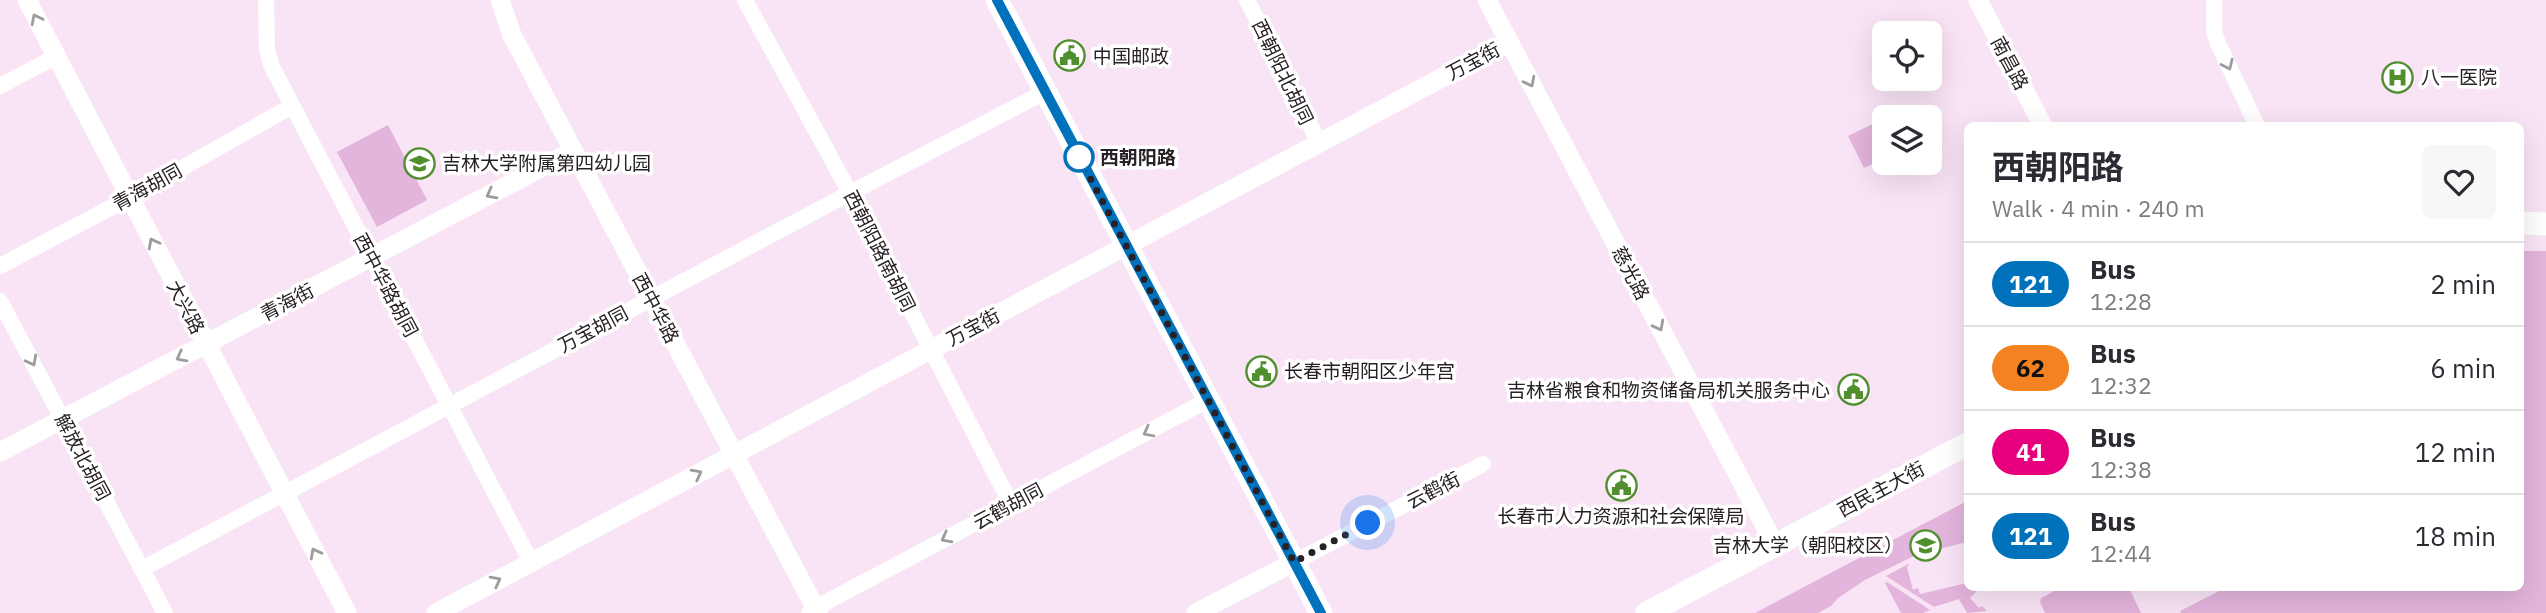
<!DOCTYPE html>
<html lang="en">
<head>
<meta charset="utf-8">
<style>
  body { margin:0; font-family:"IBM Plex Sans","Noto Sans SC",sans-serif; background:#f7f7f7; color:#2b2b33; height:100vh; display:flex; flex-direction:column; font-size:26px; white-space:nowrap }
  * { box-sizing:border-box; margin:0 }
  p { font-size:23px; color:#7c7c81 }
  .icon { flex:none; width:38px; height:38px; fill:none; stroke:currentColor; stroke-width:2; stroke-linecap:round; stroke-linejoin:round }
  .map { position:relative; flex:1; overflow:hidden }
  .drawer { position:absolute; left:1964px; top:122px; width:560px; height:469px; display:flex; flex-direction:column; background:#fff; border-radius:10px; box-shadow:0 7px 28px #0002 }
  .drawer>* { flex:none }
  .badge { padding:0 14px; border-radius:23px; font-size:24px; line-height:46px }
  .fabs { position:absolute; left:1872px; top:21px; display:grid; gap:14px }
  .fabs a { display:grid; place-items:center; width:70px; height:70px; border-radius:10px; background:#fff; box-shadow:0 7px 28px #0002; font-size:35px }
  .you { position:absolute; width:35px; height:35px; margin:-18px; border:5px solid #fff; border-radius:50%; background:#1a73e8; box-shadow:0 0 0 10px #1a73e833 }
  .map>.badge { position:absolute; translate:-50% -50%; box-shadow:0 0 0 4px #fff }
  .round { display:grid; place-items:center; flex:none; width:74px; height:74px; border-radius:10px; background:#f7f7f7 }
  .headline { display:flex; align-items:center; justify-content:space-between; height:119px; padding:0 28px }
  h1 { font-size:33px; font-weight:700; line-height:52px }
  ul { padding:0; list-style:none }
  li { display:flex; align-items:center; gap:21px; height:84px; padding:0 28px; border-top:2px solid #e1e1e2 }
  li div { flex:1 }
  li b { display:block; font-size:26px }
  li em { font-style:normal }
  li .badge { min-width:77px; font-weight:700; text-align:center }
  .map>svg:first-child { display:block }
  .green { fill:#e3b4dc }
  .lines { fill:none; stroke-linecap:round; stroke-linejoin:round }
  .minor { stroke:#fff; stroke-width:16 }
  .tertiary { stroke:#fff; stroke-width:19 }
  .secondary { stroke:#fff; stroke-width:23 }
  .oneway { stroke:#9e9b9d }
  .line-casing { stroke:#fff; stroke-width:16 }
  .line { stroke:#0072bc; stroke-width:10 }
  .walk { stroke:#272026; stroke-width:7; stroke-dasharray:0 12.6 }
  .stop-dot { fill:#fff; stroke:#0072bc; stroke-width:3.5 }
  .labels { text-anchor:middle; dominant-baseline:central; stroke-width:7; stroke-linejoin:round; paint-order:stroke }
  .poi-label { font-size:19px; fill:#272026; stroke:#fff; text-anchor:start }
  .street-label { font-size:19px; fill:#272026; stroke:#fff }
  .stop-label { font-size:19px; font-weight:bold; fill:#272026; stroke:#fff; text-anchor:start }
</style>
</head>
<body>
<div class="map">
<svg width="2546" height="613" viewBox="0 0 2546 613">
  <rect width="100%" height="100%" fill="#f9e4f6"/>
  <g class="green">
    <polygon points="1885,118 1885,158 1864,168 1848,136"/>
    <polygon points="388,125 427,200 377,227 337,152"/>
    <polygon points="2520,251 2546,251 2546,613 2181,613 2180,611 2225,588 2520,588"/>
    <polygon points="1967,501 1967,542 1916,555 1865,580 1838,598 1831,606 1818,613 1755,613"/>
    <polygon points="1910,563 1907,567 1913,590 1918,588 1920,594 1967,583 1967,588 1980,588 1970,598 1979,608 1982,606 1987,611 1967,613 1959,599 1934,607 1886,576"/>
    <polygon points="1887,582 1930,610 1923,613 1901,613 1885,583"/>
    <polygon points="2060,588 2129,588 2141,613 2045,613 2040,602 2041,598"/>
  </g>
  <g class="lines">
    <g class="minor">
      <polyline points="266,0 267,48 271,65 531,562"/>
      <polyline points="745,0 850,193 1011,504"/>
      <polyline points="1247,0 1319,143"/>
      <polyline points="2214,0 2214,31 2217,41 2257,126"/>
      <polyline points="0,86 55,57"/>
      <polyline points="0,266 129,198 292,106"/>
      <polyline points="0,301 165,613"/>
      <polyline points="1294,562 1483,464"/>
      <polyline points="142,569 850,193 1045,92"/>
      <polyline points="809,613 832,599 1208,400"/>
    </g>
    <g class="tertiary">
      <polyline points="27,0 347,613"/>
      <polyline points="500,0 512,35 818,613"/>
      <polyline points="1487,0 1775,545"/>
      <polyline points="1978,0 2043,126"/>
      <polyline points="0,452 573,151"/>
      <polyline points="436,613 1509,42"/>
      <polyline points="1196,613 1294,562"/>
    </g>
    <g class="secondary">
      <polyline points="997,0 1321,613"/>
      <polyline points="2520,223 2546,224"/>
      <polyline points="1647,613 1967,444"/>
    </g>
  </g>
  <defs><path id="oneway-chevron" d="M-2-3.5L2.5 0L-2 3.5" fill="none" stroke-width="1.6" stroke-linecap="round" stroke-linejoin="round" transform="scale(1.75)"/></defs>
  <g class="oneway">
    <use href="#oneway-chevron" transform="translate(36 19) rotate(-117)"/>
    <use href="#oneway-chevron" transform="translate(2228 65) rotate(65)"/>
    <use href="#oneway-chevron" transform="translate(1530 82) rotate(63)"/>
    <use href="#oneway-chevron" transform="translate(491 194) rotate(152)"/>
    <use href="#oneway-chevron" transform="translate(153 243) rotate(-118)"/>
    <use href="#oneway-chevron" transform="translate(1659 326) rotate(62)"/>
    <use href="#oneway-chevron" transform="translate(181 357) rotate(152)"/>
    <use href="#oneway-chevron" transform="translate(32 361) rotate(62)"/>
    <use href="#oneway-chevron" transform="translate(1148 432) rotate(152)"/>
    <use href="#oneway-chevron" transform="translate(697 474) rotate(-28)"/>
    <use href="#oneway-chevron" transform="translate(946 538) rotate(152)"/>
    <use href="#oneway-chevron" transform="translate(315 553) rotate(-118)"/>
    <use href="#oneway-chevron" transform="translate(496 581) rotate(-28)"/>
  </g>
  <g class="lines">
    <defs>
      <polyline id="line" points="997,0 1321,613"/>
    </defs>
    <use href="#line" class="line-casing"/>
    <use href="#line" class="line"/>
    <polyline class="walk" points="1079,157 1294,562 1368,523"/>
  </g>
  <defs>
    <symbol id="civic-ring" viewBox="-11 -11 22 22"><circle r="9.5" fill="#fff" stroke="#508e2e" stroke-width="1.5"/><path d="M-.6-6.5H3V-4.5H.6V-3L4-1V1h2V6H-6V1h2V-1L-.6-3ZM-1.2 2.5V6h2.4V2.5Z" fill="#508e2e"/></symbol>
    <symbol id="hospital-ring" viewBox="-11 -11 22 22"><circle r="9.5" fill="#fff" stroke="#508e2e" stroke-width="1.5"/><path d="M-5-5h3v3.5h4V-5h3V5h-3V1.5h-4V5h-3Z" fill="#508e2e"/></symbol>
    <symbol id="school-ring" viewBox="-11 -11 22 22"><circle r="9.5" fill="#fff" stroke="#508e2e" stroke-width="1.5"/><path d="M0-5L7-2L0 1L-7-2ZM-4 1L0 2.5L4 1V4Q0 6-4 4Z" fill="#508e2e"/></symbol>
    <symbol id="university-ring" viewBox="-11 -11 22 22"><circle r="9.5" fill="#fff" stroke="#508e2e" stroke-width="1.5"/><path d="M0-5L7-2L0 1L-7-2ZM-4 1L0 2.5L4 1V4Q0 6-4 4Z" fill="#508e2e"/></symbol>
  </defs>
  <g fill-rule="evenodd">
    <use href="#civic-ring" x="1052" y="38" width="35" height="35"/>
    <use href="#hospital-ring" x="2380" y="60" width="35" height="35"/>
    <use href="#school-ring" x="402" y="146" width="35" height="35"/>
    <use href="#civic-ring" x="1244" y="354" width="35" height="35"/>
    <use href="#civic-ring" x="1836" y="372" width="35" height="35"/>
    <use href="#civic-ring" x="1604" y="468" width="35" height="35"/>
    <use href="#university-ring" x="1908" y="528" width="35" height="35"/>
  </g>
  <circle class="stop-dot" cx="1079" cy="157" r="14"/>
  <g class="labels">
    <g class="poi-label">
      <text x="1093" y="56">中国邮政</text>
      <text x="2421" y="77">八一医院</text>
      <text x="442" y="163">吉林大学附属第四幼儿园</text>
      <text x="1284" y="371">长春市朝阳区少年宫</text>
      <text x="1830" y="390" text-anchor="end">吉林省粮食和物资储备局机关服务中心</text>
      <text x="1621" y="516" text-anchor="middle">长春市人力资源和社会保障局</text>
      <text x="1903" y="545" text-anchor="end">吉林大学（朝阳校区）</text>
    </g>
    <g class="street-label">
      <text transform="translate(1473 61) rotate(-28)">万宝街</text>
      <text transform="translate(2010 63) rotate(62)">南昌路</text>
      <text transform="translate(1283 72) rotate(64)">西朝阳北胡同</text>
      <text transform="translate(147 187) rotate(-29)">青海胡同</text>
      <text transform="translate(880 251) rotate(63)">西朝阳路南胡同</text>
      <text transform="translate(1631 273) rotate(62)">慈光路</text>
      <text transform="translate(386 285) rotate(62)">西中华路胡同</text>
      <text transform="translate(287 302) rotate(-28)">青海街</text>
      <text transform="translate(186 307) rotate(62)">大兴路</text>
      <text transform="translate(656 308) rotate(62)">西中华路</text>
      <text transform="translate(973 327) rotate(-28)">万宝街</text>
      <text transform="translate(593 329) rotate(-28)">万宝胡同</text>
      <text transform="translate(83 457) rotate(62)">解放北胡同</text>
      <text transform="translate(1881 489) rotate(-28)">西民主大街</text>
      <text transform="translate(1433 490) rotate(-27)">云鹤街</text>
      <text transform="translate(1008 506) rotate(-28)">云鹤胡同</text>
    </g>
    <g class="stop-label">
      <text x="1100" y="157">西朝阳路</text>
    </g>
  </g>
</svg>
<div class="fabs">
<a><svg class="icon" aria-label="locate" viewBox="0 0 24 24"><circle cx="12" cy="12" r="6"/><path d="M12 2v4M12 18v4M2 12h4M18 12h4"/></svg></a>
<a><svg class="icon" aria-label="layers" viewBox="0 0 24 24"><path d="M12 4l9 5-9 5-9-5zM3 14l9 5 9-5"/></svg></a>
</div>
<div class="you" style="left:1368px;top:523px"></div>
<section class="drawer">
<div class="headline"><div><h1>西朝阳路</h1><p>Walk · 4 min · 240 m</p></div><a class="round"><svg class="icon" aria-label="heart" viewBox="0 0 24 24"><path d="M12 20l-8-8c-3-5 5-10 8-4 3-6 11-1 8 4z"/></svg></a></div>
<ul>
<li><span class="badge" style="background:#0072bc;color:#fff">121</span><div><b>Bus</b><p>12:28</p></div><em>2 min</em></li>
<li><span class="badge" style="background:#f58220;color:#111">62</span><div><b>Bus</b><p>12:32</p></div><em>6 min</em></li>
<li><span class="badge" style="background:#e6007e;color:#fff">41</span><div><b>Bus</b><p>12:38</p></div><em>12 min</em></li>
<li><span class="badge" style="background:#0072bc;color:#fff">121</span><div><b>Bus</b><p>12:44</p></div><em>18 min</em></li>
</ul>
</section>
</div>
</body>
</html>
